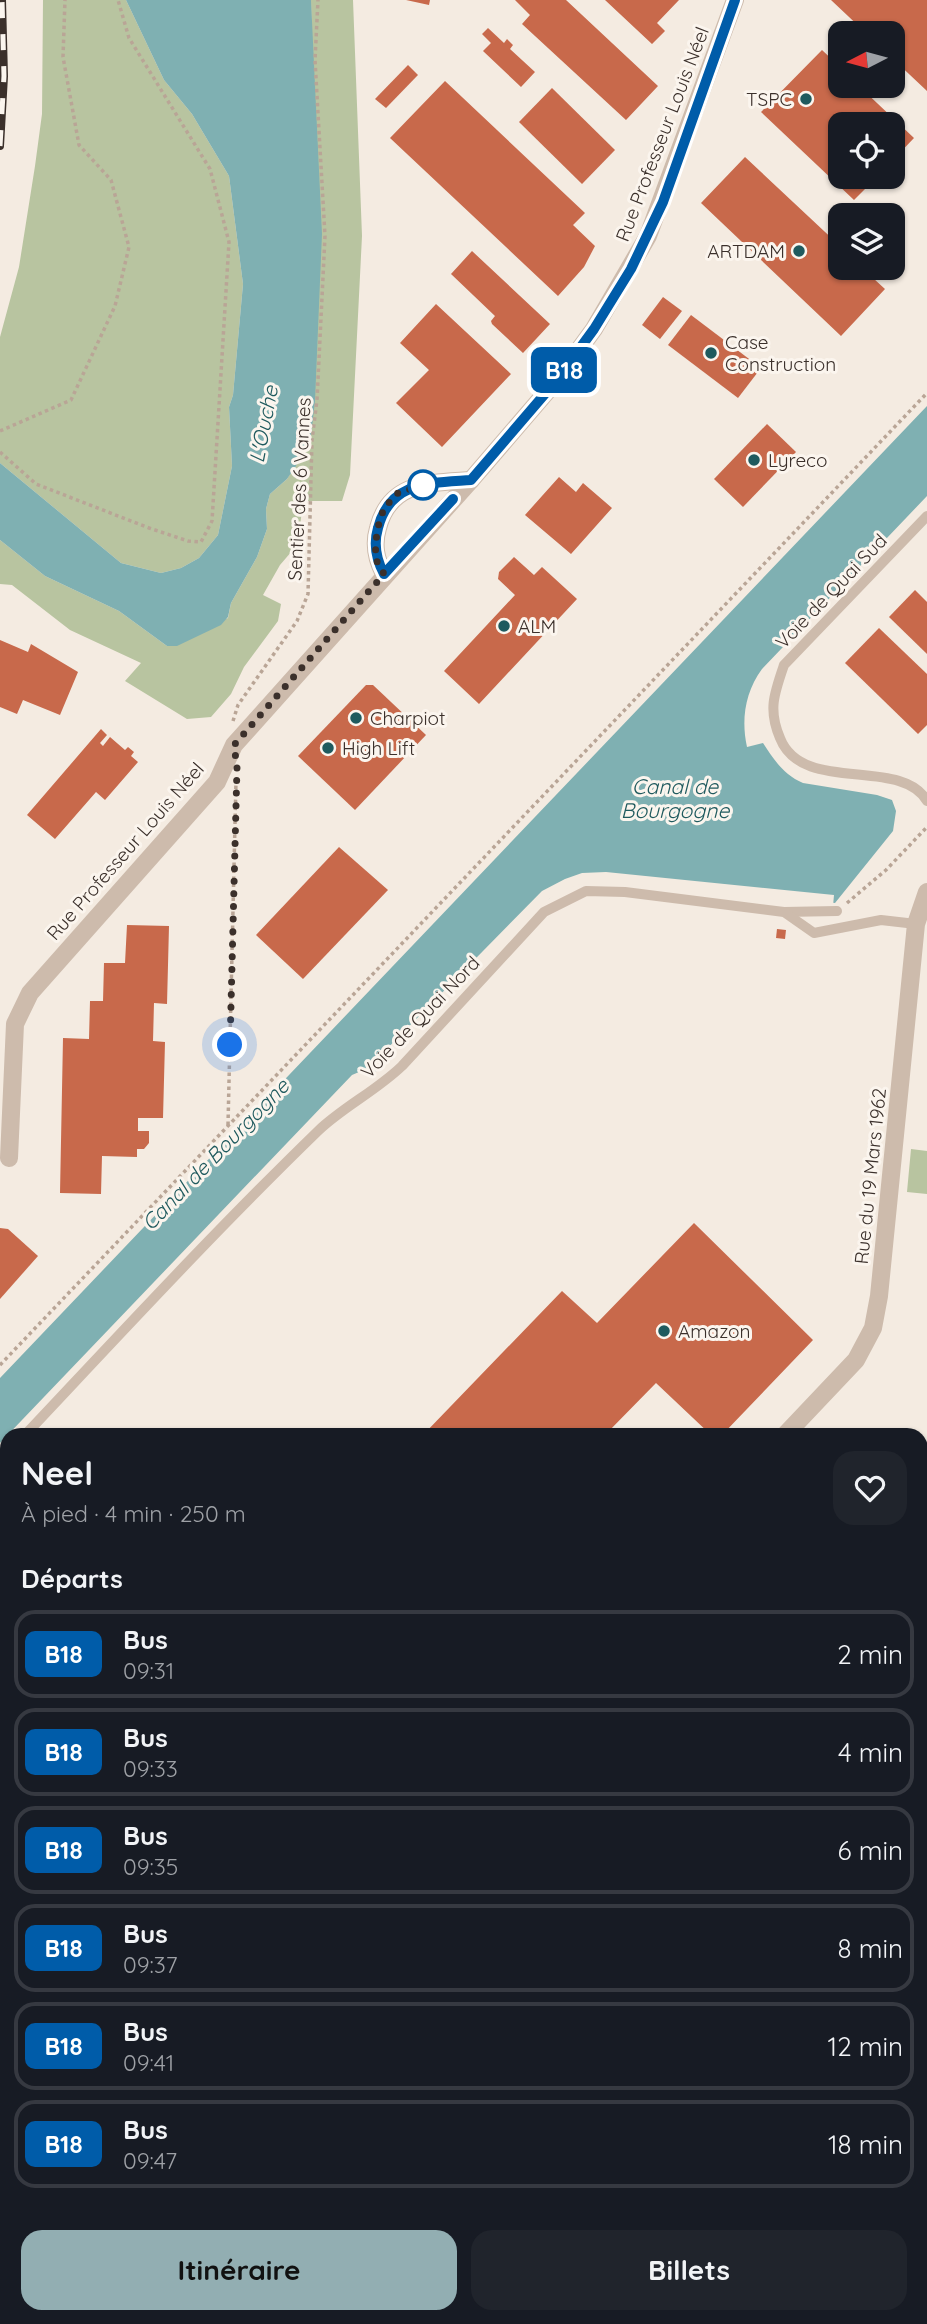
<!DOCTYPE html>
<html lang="fr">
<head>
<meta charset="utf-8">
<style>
  body { margin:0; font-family:Quicksand,sans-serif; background:#20242c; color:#f1f3f6; height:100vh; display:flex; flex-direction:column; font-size:26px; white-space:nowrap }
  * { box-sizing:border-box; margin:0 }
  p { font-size:23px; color:#9ea1a6 }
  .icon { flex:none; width:38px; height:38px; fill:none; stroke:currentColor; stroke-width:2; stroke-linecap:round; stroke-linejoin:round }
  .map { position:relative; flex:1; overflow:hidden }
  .sheet { position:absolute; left:0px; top:1428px; width:928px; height:896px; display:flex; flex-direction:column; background:#171b24; border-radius:21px 21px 0 0; box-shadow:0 2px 5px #0004 }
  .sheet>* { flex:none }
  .badge { padding:0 14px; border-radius:10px; font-size:24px; line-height:46px }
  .needle { width:46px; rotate:264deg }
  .buttons { position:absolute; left:828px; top:21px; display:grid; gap:14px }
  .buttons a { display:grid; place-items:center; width:77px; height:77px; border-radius:14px; background:#171b24; box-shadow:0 2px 5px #0004; font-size:35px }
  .you { position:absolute; width:35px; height:35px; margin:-18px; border:5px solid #fff; border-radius:50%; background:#1a73e8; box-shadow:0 0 0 10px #1a73e833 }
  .map>.badge { position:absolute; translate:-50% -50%; box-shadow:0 0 0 4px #fff }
  h2 { padding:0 21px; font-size:26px; line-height:63px }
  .round { display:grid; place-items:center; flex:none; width:74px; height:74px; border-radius:21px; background:#20242c }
  .head { display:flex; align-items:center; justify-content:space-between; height:119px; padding:0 21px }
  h1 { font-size:33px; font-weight:700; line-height:52px }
  .action { display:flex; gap:14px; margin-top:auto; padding:14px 21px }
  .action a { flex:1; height:80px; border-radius:21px; background:#92aeb2; color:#111; font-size:28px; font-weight:700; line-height:80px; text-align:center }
  .action a+a { background:#20242c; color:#f1f3f6 }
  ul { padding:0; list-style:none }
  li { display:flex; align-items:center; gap:21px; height:88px; margin:0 14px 10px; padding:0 7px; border:4px solid #363941; border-radius:21px }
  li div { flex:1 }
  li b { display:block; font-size:26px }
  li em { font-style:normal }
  li .badge { min-width:77px; font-weight:700; text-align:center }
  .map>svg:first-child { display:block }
  .green { fill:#b8c4a0 }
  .water { fill:#7fb0b2 }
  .pier { fill:#f4ebe1 }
  .building { fill:#c8694b }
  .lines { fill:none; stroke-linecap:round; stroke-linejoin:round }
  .path { stroke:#b9a596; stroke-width:3.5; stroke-dasharray:3.5 3.5; stroke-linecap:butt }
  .service { stroke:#cdbbac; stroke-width:10 }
  .minor { stroke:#cdbbac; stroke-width:18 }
  .tertiary { stroke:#cdbbac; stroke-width:18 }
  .rail-casing { stroke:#3b302b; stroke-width:8 }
  .rail { stroke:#fbf5ee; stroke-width:5; stroke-dasharray:16; stroke-linecap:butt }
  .line-casing { stroke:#fff; stroke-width:16 }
  .line { stroke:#005ca9; stroke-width:10 }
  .walk { stroke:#3b302b; stroke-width:7; stroke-dasharray:0 12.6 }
  .poi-dot { fill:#1f5a5e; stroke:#fbf5ee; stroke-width:2.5 }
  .stop-dot { fill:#fff; stroke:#005ca9; stroke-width:3.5 }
  .labels { text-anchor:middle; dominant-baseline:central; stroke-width:6; stroke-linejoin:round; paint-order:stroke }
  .poi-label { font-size:19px; fill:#3b302b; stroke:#fbf5ee; text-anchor:start }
  .street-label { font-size:19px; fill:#3b302b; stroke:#fbf5ee }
  .water-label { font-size:21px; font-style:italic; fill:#1f5a5e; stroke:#fbf5ee }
</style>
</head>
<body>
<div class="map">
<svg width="927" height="2324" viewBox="0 0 927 2324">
  <rect width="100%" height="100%" fill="#f4ebe1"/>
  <g class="green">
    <polygon points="43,0 126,0 164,80 192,114 229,176 243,284 233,395 229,407 232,466 218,535 199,558 181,568 161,573 121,563 0,463 0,337 19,267 35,166 42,114"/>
    <polygon points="311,0 353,0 362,236 350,475 342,501 303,501 298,544 280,565 263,595 281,604 278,621 244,667 231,694 211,717 187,719 125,681 141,663 70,630 12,585 0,584 0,540 45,576 119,611 167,646 228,618 231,603 257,557 267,529 266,509 270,494 287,479 303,454 312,61"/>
    <polygon points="911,1149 927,1151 927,1194 907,1192"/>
  </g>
  <g class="water">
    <polygon points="126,0 311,0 322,234 315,401 311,436 296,466 287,479 270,494 266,509 267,529 257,557 231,603 228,617 221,625 177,646 167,646 119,611 45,576 0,540 0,463 121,563 161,573 181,568 199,558 218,535 232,466 229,407 233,395 243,284 229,176 192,114 164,80"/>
    <path d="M927,406V496L762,669C745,692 741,720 747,747L763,743C774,760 784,775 803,783L877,795L892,800L896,811L893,831L835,903L606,879L567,885L531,912L378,1071L359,1072L352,1075L0,1443V1378Z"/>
  </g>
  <polygon class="pier" points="606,872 834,895 833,906 606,882 585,883 568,888 549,899 383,1071 373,1063 542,891 565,879 582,873"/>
  <g class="building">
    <polygon points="406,0 430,0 429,5"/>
    <polygon points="515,0 566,0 658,86 626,120 522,24 530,15"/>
    <polygon points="605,0 679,0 657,23 665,31 652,44"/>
    <polygon points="831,0 927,0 927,91 892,58 892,33 866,33"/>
    <polygon points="488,28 504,43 507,39 513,45 510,49 535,72 521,87 483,51 491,43 482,34"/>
    <polygon points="822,50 840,67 840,86 859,86 914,138 892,161 892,124 840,124 840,177 877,177 854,200 761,112"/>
    <polygon points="408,65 418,75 386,108 375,99"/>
    <polygon points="445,81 585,213 573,225 595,246 584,267 558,296 390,138"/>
    <polygon points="552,88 615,150 582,184 519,122"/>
    <polygon points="745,157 840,246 840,268 862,268 885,289 841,336 701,203"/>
    <polygon points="472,251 550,324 523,353 492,324 491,321 495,316 451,274"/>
    <polygon points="663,297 682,311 660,339 642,325"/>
    <polygon points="436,304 511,374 442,447 396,403 429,370 400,343"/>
    <polygon points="691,315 761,368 738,398 668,345"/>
    <polygon points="767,424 796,452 743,507 714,479"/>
    <polygon points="559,477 576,492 583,483 612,508 571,554 525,515"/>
    <polygon points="514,557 534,575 542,567 577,599 479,704 444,671 515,595 498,579 499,572"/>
    <polygon points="915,590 927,602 927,654 889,617"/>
    <polygon points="879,628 927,674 927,725 918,734 845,663"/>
    <polygon points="0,640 28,652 31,644 78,672 60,715 23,700 17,714 0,707"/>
    <polygon points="366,685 373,685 426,735 355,810 298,756"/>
    <polygon points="101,729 107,735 100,743 103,746 110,737 125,750 128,747 134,752 131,756 138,762 105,800 96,792 55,839 27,815"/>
    <polygon points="339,847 388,890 303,979 256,935"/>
    <polygon points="127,925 169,926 167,1004 154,1003 153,1041 165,1042 163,1118 138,1118 138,1131 149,1131 149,1143 144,1149 137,1149 137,1157 102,1156 101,1194 60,1193 63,1038 89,1039 90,1001 103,1001 104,963 125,963"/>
    <polygon points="777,929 786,930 785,939 776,938"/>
    <polygon points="694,1223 813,1340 722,1435 711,1435 656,1383 605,1435 423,1435 562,1291 597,1323"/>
    <polygon points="0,1228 8,1229 38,1256 0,1299"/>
    <polygon points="7,1552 7,1744 0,1737 0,1559"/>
    <polygon points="927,1621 927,1795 920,1789 920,1628"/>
  </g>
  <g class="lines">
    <g class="path">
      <polyline points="0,431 71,400 115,306 129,247 111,180 79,145 63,57 65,0"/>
      <polyline points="0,452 36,484 149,528 188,541 201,542 212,521 229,242 210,169 129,38 118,0"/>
      <polyline points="233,721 238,705 297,621 308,594 312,440 317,400 325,236 315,60 318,0"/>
      <polyline points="847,903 886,870 927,827"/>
      <polyline points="228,1125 236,781"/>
      <polyline points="0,1365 927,393"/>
      <polyline points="0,2106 7,2111"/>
      <polyline points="0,2167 7,2172"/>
      <polyline points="920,2298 927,2292"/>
      <polyline points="212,2317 221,2324"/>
      <polyline points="269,2317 280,2324"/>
      <polyline points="835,2324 870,2317"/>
    </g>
    <g class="service">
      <path d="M927,516L784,665C774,694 768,710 780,738C802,795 901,756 927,801"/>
      <polyline points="784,912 837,911"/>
      <path d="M25,1435C121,1333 217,1229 318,1131C343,1107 376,1091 402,1066L544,912L586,891L625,892L784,912L814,933L881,920L916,924"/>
      <polyline points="0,1461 7,1454"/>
      <polyline points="920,1532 927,1525"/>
    </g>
    <g class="minor">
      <path d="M384,574C376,559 373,545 378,528C390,481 430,483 471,480"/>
      <polyline points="9,1158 15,1024 30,993 217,782 234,745 471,480 556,381 594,329 648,236 735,0"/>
      <polyline points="785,1435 856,1360 873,1328 879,1296 916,924 927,892"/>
      <polyline points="920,2087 927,2093"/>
      <polyline points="920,2148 927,2160"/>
      <polyline points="39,2324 43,2317"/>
    </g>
    <g class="tertiary">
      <polyline points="0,2135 7,2140"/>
      <polyline points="238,2317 247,2324"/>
      <polyline points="894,2324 916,2317"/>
    </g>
    <defs>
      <polyline id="rail" points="0,146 4,76 2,0"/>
    </defs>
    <use href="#rail" class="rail-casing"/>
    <use href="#rail" class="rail"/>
  </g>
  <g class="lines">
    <defs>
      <path id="line" d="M453,499L384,574C376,559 373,545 378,528C390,481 430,483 471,480L556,381L594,329L631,269L663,202L735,0"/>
    </defs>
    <use href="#line" class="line-casing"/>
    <use href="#line" class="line"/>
    <polyline class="walk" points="230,1045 237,767 234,745 384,574 375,558 377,530 384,508 398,493 426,484 423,485"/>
  </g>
  <g class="poi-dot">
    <circle cx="806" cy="99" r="7"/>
    <circle cx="799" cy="251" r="7"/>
    <circle cx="711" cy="353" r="7"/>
    <circle cx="754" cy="460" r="7"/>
    <circle cx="504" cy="626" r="7"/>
    <circle cx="356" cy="718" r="7"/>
    <circle cx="328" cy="748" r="7"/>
    <circle cx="664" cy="1331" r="7"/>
  </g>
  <circle class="stop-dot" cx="423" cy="485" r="14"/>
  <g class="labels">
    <g class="poi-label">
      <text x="792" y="99" text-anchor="end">TSPC</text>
      <text x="785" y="251" text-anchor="end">ARTDAM</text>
      <text x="725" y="342">Case<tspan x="725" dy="22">Construction</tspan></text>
      <text x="768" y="460">Lyreco</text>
      <text x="518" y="626">ALM</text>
      <text x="370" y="718">Charpiot</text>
      <text x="342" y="748">High Lift</text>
      <text x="678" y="1331">Amazon</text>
    </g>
    <g class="street-label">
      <text transform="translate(662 134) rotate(-69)">Rue Professeur Louis Néel</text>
      <text transform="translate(299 489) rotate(-87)">Sentier des 6 Vannes</text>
      <text transform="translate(831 591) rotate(-46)">Voie de Quai Sud</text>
      <text transform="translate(125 851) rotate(-49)">Rue Professeur Louis Néel</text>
      <text transform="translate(420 1017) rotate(-46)">Voie de Quai Nord</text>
      <text transform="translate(870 1176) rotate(-84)">Rue du 19 Mars 1962</text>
    </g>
    <g class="water-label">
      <text transform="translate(263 424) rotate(-79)">L'Ouche</text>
      <text x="675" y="786">Canal de<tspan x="675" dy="24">Bourgogne</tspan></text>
      <text transform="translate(215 1154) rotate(-46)">Canal de Bourgogne</text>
    </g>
  </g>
</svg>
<div class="buttons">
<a><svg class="needle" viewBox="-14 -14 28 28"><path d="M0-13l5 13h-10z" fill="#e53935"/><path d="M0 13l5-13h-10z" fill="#9ea1a6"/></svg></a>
<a><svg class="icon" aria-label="locate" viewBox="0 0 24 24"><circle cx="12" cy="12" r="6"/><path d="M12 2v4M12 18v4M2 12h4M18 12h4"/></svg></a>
<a><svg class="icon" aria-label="layers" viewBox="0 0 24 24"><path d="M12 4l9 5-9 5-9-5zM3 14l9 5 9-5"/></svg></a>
</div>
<div class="you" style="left:230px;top:1045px"></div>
<b class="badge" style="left:564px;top:370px;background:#005ca9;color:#fff">B18</b>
<section class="sheet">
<div class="head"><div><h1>Neel</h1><p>À pied · 4 min · 250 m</p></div><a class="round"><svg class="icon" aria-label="heart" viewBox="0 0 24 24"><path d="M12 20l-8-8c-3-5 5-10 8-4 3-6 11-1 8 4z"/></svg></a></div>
<h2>Départs</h2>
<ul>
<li><span class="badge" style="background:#005ca9;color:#fff">B18</span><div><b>Bus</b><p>09:31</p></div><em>2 min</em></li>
<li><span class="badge" style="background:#005ca9;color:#fff">B18</span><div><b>Bus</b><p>09:33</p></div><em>4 min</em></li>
<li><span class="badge" style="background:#005ca9;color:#fff">B18</span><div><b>Bus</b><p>09:35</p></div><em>6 min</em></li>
<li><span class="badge" style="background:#005ca9;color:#fff">B18</span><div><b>Bus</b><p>09:37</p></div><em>8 min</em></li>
<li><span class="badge" style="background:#005ca9;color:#fff">B18</span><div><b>Bus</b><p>09:41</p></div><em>12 min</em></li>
<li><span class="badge" style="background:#005ca9;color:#fff">B18</span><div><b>Bus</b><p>09:47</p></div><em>18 min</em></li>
</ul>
<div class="action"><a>Itinéraire</a><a>Billets</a></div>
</section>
</div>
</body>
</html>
